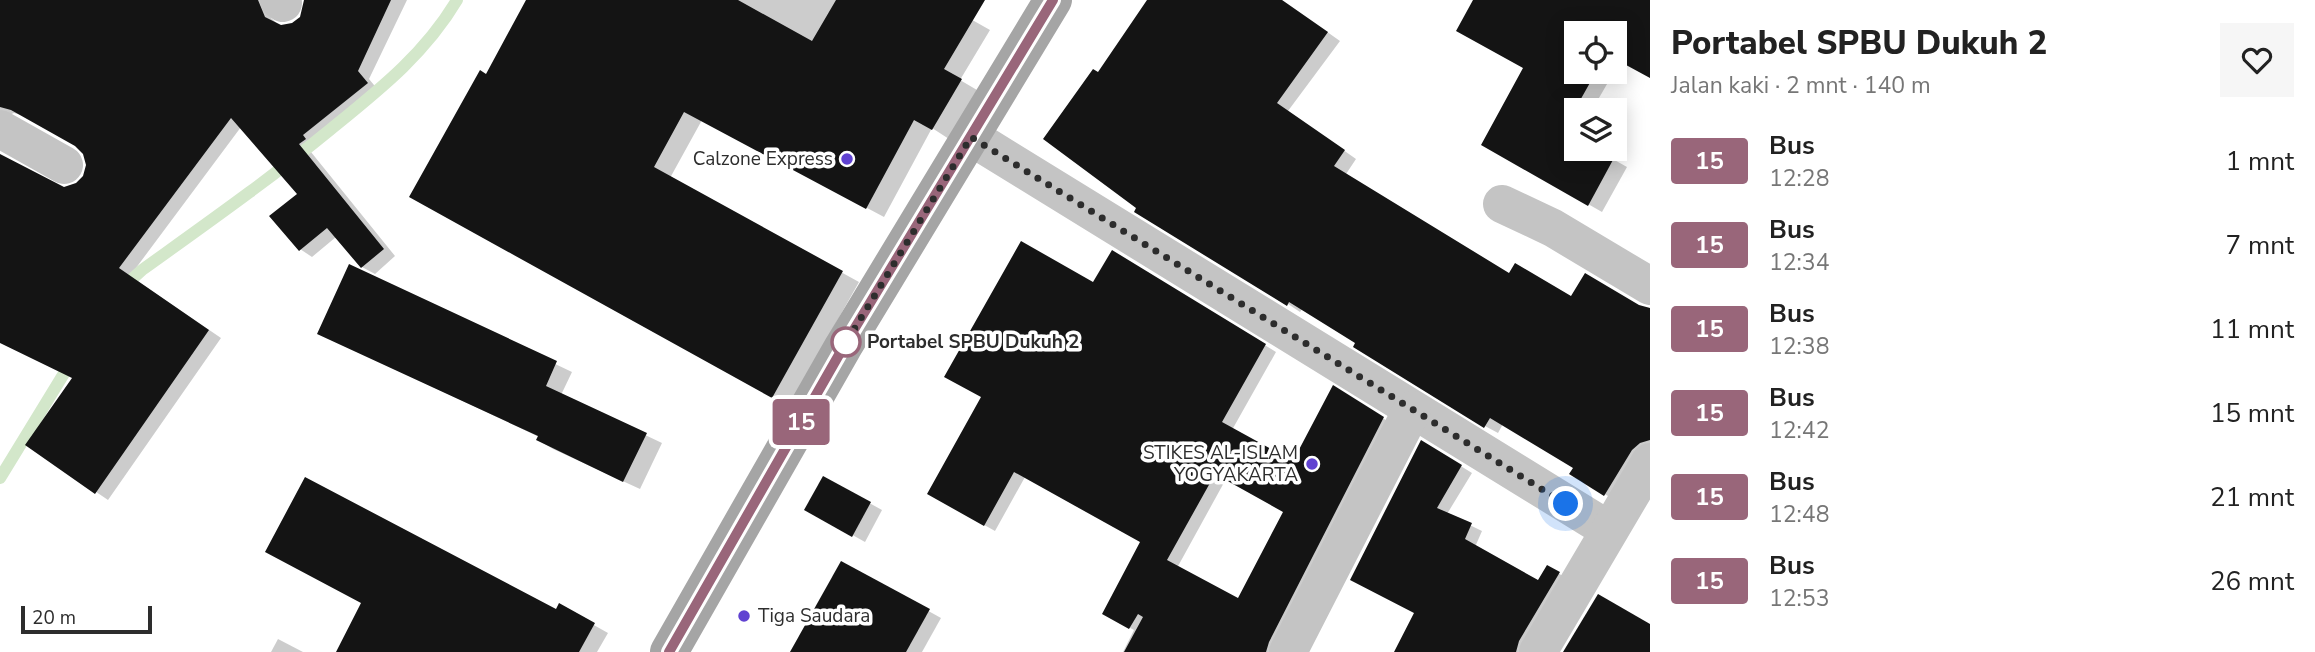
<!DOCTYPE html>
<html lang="id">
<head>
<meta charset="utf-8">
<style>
  body { margin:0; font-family:"Nunito Sans",sans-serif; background:#f6f6f6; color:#222; height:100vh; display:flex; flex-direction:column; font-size:26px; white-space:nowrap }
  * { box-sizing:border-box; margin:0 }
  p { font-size:23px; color:#767676 }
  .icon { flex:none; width:38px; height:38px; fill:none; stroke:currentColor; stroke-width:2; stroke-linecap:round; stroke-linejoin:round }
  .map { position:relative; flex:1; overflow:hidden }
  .drawer { display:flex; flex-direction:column; background:#fff; width:665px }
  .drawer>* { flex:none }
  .badge { padding:0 14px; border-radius:5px; font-size:24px; line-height:46px }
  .controls { position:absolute; left:1564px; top:21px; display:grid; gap:14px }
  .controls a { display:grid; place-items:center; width:63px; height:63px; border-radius:0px; background:#fff; box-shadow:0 4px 18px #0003; font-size:35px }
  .scale { position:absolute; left:21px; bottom:18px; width:131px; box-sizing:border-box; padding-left:7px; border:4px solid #2d2d2d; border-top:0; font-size:19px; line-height:24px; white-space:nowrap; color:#2d2d2d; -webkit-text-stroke:5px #fff; paint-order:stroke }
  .you { position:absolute; width:35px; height:35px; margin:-18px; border:5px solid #fff; border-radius:50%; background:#1a73e8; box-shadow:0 0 0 10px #1a73e833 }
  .map>.badge { position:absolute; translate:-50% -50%; box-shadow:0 0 0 4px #fff }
  .round { display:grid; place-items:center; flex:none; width:74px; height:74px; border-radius:0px; background:#f6f6f6 }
  .headline { display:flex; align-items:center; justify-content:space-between; height:119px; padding:0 21px }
  h1 { font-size:33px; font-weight:800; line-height:52px }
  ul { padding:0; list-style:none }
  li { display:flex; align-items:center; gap:21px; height:84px; padding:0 21px }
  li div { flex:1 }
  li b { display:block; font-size:26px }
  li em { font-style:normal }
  li .badge { min-width:77px; font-weight:700; text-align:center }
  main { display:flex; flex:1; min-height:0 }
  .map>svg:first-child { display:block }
  .shadow { fill:#0003; fill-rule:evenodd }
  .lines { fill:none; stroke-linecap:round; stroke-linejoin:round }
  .stream { stroke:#d3e7ca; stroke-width:12 }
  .building { fill:#141414; fill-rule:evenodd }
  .minor { stroke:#c4c4c4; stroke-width:38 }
  .major { stroke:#a5a5a5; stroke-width:38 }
  .line-casing { stroke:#fff; stroke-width:16 }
  .line { stroke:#99667a; stroke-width:10 }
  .walk { stroke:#2d2d2d; stroke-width:7; stroke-dasharray:0 12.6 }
  .poi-dot { fill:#6042d1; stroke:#fff; stroke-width:2.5 }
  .stop-dot { fill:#fff; stroke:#99667a; stroke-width:3.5 }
  .labels { text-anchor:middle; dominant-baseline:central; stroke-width:7; stroke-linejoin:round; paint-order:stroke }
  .poi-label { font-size:19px; fill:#2d2d2d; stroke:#fff; text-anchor:end }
  .stop-label { font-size:19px; font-weight:bold; fill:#2d2d2d; stroke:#fff; text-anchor:start }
</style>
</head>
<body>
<main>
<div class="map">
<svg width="1650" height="652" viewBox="0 0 1650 652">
  <rect width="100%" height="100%" fill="#fff"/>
  <g class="shadow">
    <polygon points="0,0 271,0 271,18 281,27 293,24 301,18 306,0 407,0 369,79 379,91 314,143 317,146 311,152 395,256 375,274 362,267 336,237 312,257 300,249 299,194 241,127 130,276 221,338 108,500 27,445 74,378 0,342 0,156 64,189 75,186 84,177 88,165 85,154 76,145 25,116 14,113 0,119"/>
    <polygon points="528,0 937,0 990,30 960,80 977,90 949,139 932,128 884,217 702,120 670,178 859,282 789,406 411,196 487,76"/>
    <polygon points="1151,0 1282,0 1340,41 1288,111 1356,159 1346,174 1510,276 1571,298 1650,308 1650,452 1618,502 1571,474 1575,468 1503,424 1498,433 1485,426 1355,346 1357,342 1303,308 1300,312 1288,304 1136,211 1138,207 1099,74"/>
    <polygon points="1475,0 1650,0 1650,76 1620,60 1615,69 1615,33 1577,33 1577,72 1614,72 1592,110 1577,110 1577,149 1595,149 1627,167 1602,212 1483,144 1525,68"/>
    <path d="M1113,252L1276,352L1232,430L1293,464L1333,388L1394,425L1278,652H1123L1134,630L1104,614L1142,541L1025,477L995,531L929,494L1094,285ZM1226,479L1286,512L1239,600L1177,568Z"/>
    <polygon points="350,266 572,372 561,395 662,443 640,489 553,449 538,440 539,437 319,333"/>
    <polygon points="1422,442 1472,473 1447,514 1482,531 1475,547 1539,582 1547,567 1570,580 1529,652 1396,652 1416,613"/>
    <polygon points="824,478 882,510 865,542 806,509"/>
    <polygon points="842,563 941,618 922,652 790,652"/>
    <polygon points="560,606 608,633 597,652 338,652 557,611"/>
    <polygon points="278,639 303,652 271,652"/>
  </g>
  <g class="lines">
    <g class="stream">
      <path d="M121,289L142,270C206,224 270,179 331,129C379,90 425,54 457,0"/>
      <polyline points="0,478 71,362"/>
    </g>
  </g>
  <g class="building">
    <polygon points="0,0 258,0 265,17 281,25 292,23 300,17 304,0 391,0 358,71 368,83 303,135 306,139 299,144 384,249 361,268 327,228 299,251 269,216 297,194 231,118 119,268 209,330 95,494 25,445 72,378 0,343 0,154 64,187 76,183 83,176 86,165 83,154 75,146 11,110 0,107"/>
    <polygon points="526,0 738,0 812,41 836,0 985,0 944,69 962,79 932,130 914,120 866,209 684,112 654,167 843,271 772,398 409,197 480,70 486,74"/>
    <polygon points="1147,0 1282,0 1328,32 1277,103 1345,150 1334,166 1509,273 1515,263 1571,296 1585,273 1639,305 1650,308 1650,440 1640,443 1632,450 1604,496 1569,474 1573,468 1490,418 1484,428 1353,347 1355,343 1289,302 1287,306 1134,212 1136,208 1043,139 1093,69 1098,72"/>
    <polygon points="1473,0 1650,0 1650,78 1615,59 1615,33 1577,33 1577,72 1596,72 1564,129 1577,137 1577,149 1598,149 1614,158 1588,206 1481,145 1523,68 1456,31"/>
    <path d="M1021,241L1093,282L1112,250L1266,344L1222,422L1293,461L1333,385L1384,417L1269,642L1266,652H1124L1143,617L1138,614L1129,629L1102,614L1140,542L1014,472L984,526L927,494L981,397L944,377ZM1215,474L1283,512L1238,598L1167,560Z"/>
    <polygon points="349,264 557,361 546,386 647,433 623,482 536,440 538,436 317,334"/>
    <polygon points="1421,440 1462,465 1437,508 1472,523 1465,539 1538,580 1547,565 1560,572 1519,641 1516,652 1394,652 1414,613 1350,580"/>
    <polygon points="823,476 871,502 852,537 804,510"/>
    <polygon points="305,477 556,609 559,603 595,623 579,652 336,652 361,603 265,552"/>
    <polygon points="841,561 930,609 906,652 790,652"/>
    <polygon points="1598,594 1650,624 1650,652 1563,652"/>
  </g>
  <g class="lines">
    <g class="minor">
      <polyline points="279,0 283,3"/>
      <polyline points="0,129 64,165"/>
      <polyline points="971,137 1609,530"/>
      <polyline points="1502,204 1553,228 1650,286"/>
      <polyline points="1288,652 1412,410"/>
      <polyline points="1538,652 1650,462"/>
    </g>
    <polyline class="major" points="669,652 843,347 1053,0"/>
  </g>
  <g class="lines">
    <defs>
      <polyline id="line" points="669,652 844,346 1053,0"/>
    </defs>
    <use href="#line" class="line-casing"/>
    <use href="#line" class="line"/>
    <polyline class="walk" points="846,342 844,346 971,137 1566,504"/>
  </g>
  <g class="poi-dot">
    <circle cx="847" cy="159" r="7"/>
    <circle cx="1312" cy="464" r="7"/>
    <circle cx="744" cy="616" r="7"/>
  </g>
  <circle class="stop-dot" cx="846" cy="342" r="14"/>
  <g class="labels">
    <g class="poi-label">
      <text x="833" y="159">Calzone Express</text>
      <text x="1298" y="453">STIKES AL-ISLAM<tspan x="1298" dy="22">YOGYAKARTA</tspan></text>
      <text x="758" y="616" text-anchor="start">Tiga Saudara</text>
    </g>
    <g class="stop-label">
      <text x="867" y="342">Portabel SPBU Dukuh 2</text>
    </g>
  </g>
</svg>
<div class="controls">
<a><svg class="icon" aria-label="locate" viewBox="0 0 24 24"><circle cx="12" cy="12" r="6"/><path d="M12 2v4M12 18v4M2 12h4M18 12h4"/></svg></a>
<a><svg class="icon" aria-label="layers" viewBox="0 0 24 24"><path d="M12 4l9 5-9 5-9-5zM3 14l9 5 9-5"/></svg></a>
</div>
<div class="scale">20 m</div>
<div class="you" style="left:1566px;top:504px"></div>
<b class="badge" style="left:801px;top:422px;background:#99667a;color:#fff">15</b>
</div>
<section class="drawer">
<div class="headline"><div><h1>Portabel SPBU Dukuh 2</h1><p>Jalan kaki · 2 mnt · 140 m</p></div><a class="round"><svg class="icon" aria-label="heart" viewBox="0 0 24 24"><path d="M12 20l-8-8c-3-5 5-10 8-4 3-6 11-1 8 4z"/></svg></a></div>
<ul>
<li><span class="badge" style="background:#99667a;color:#fff">15</span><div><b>Bus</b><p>12:28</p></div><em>1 mnt</em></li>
<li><span class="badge" style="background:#99667a;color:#fff">15</span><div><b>Bus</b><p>12:34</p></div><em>7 mnt</em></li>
<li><span class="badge" style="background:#99667a;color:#fff">15</span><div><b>Bus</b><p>12:38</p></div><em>11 mnt</em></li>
<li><span class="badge" style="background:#99667a;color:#fff">15</span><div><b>Bus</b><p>12:42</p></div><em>15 mnt</em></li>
<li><span class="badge" style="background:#99667a;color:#fff">15</span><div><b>Bus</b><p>12:48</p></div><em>21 mnt</em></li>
<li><span class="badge" style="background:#99667a;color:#fff">15</span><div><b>Bus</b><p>12:53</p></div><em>26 mnt</em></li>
</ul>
</section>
</main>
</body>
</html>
